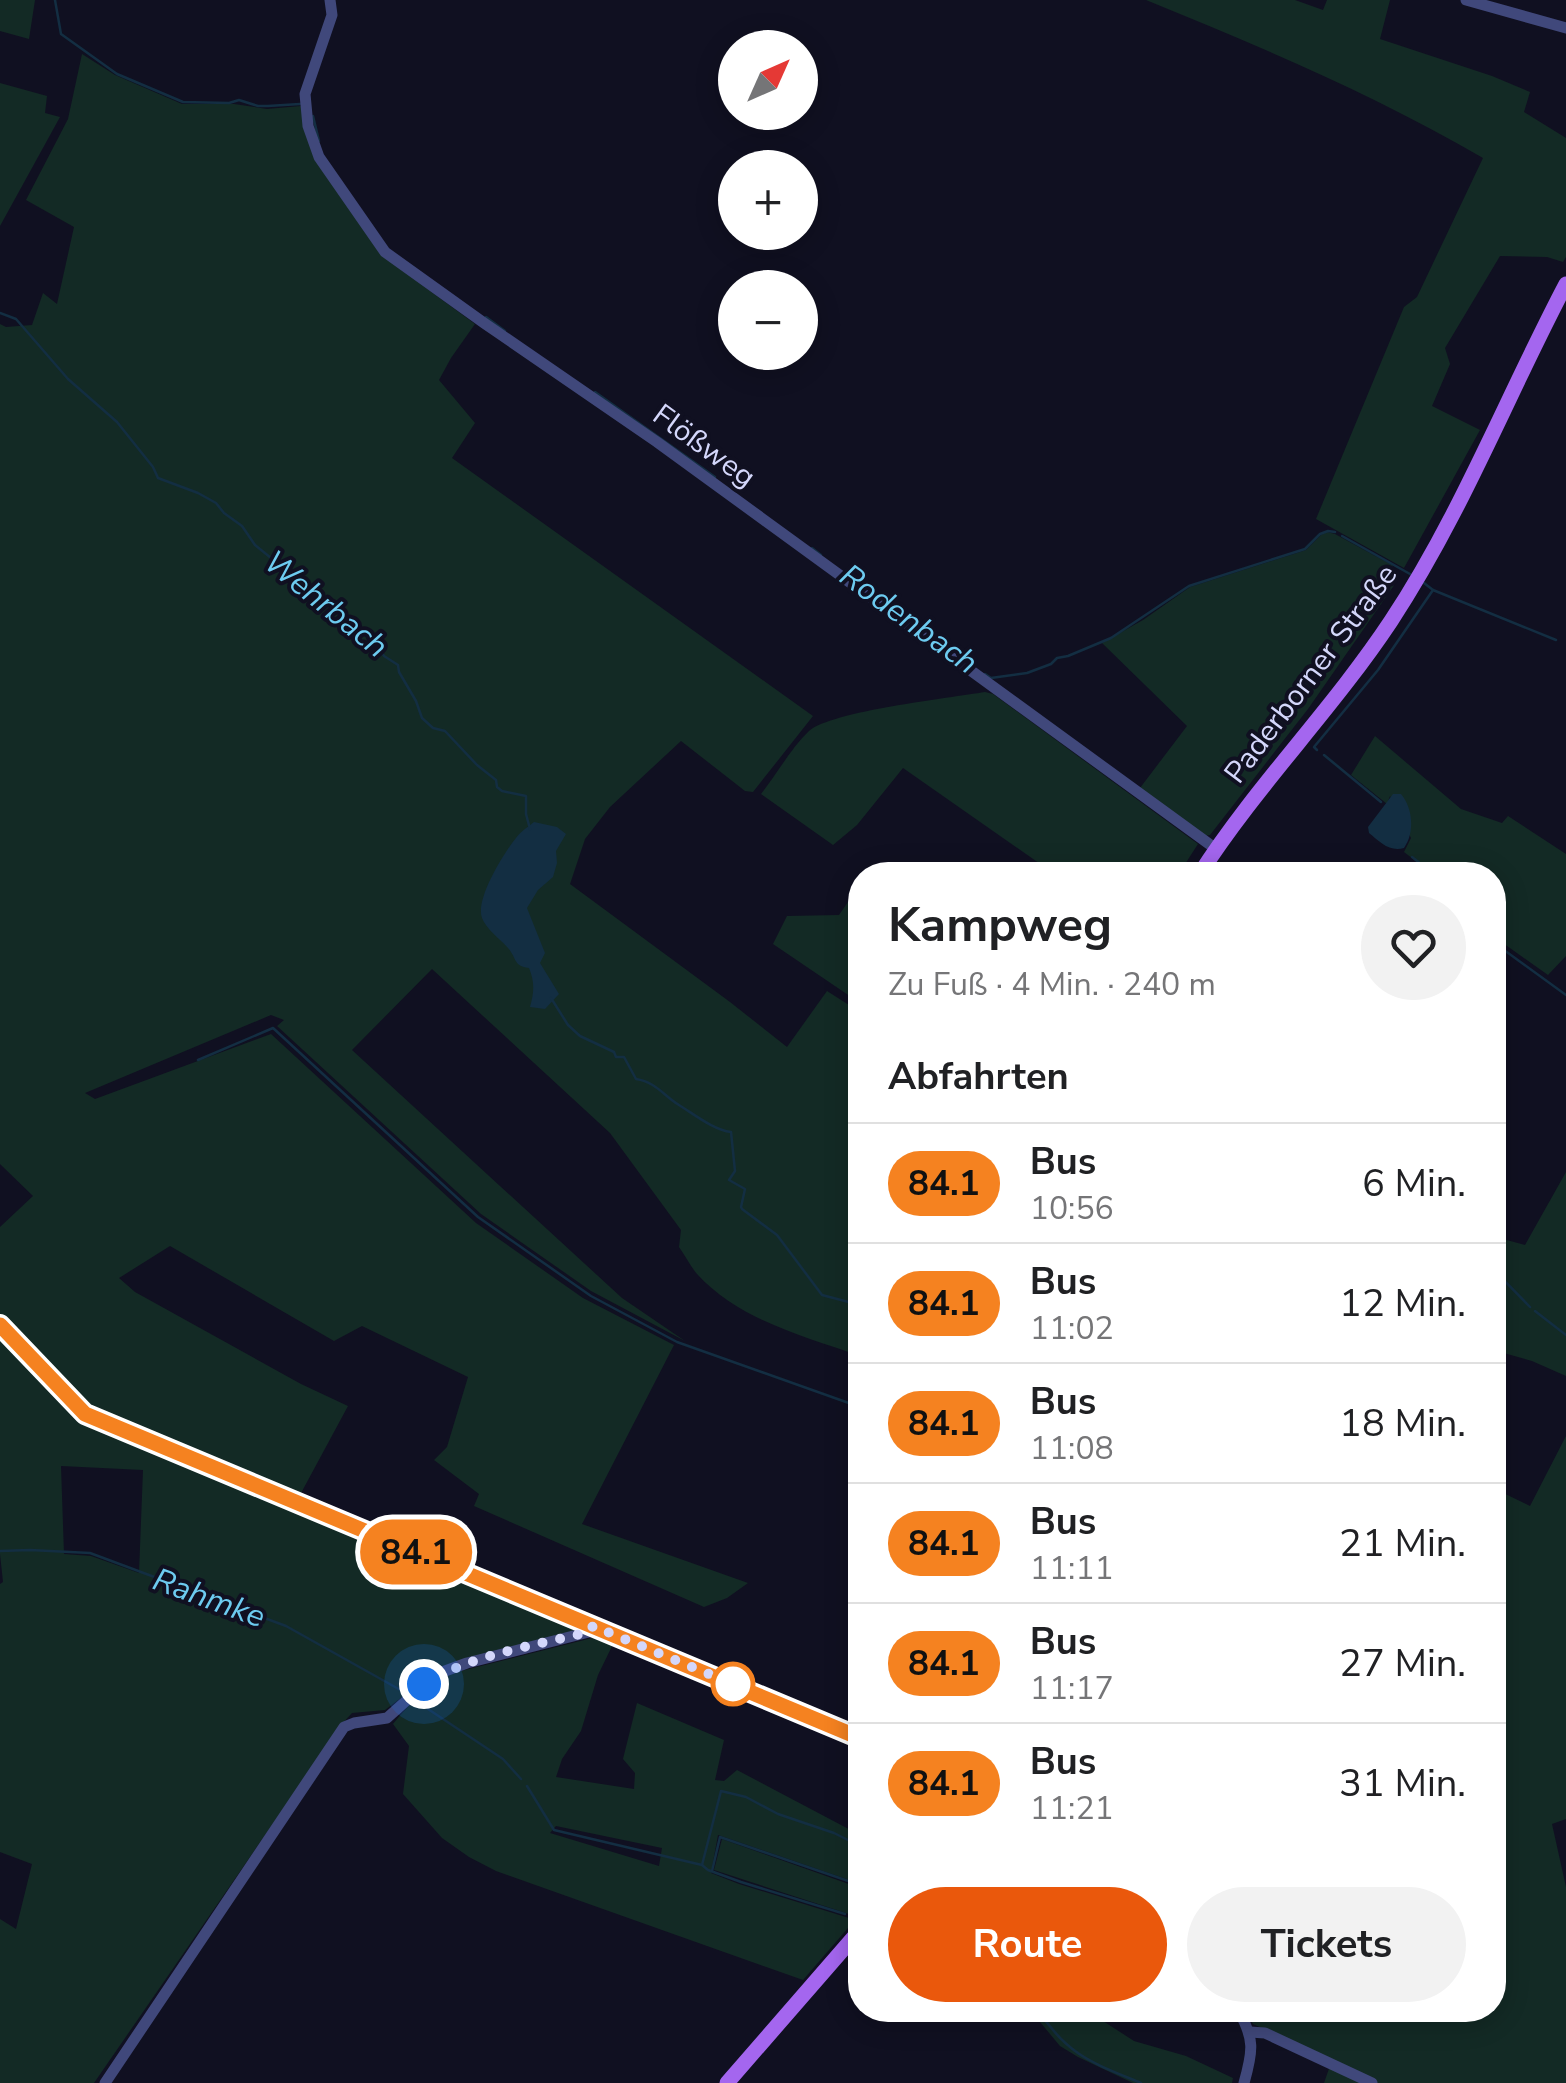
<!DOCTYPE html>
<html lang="de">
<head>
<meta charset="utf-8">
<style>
  body { margin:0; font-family:"Nunito Sans",sans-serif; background:#f2f2f2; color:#202124; height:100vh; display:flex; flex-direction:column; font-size:38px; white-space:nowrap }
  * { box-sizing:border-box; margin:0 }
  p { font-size:32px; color:#757577 }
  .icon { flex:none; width:55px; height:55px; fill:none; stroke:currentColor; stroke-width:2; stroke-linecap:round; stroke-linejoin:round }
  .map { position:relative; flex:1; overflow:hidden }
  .sheet { position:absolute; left:848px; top:862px; width:658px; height:1160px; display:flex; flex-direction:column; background:#fff; border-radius:40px; box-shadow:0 5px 25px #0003 }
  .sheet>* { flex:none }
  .badge { padding:0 20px; border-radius:32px; font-size:35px; line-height:65px }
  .needle { width:65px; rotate:45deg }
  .controls { position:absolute; left:718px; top:30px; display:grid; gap:20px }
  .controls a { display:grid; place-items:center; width:100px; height:100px; border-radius:50%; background:#fff; box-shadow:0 5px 25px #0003; font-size:50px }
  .you { position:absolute; width:50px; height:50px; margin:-25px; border:8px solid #fff; border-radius:50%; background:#1a73e8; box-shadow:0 0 0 15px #1a73e833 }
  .map>.badge { position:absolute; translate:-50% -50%; box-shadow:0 0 0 5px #fff }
  h2 { padding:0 40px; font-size:38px; line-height:90px }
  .round { display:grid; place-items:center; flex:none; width:105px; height:105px; border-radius:52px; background:#f2f2f2 }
  .headline { display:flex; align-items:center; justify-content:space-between; height:170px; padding:0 40px }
  h1 { font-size:48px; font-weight:700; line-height:75px }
  .cta { display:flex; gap:20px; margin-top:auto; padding:20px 40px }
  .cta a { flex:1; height:115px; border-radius:60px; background:#ea580c; color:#fff; font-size:40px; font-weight:700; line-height:115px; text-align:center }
  .cta a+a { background:#f2f2f2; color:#202124 }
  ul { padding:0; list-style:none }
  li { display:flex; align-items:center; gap:30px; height:120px; padding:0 40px; border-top:2px solid #e0e0e0 }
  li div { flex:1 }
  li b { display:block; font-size:38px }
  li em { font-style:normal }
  li .badge { min-width:110px; font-weight:700; text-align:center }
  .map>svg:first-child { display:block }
  .green { fill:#132a25; fill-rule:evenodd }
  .water { fill:#132e42 }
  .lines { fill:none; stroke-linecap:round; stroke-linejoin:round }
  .stream { stroke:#132e42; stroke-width:2.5 }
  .minor { stroke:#40487b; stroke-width:11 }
  .major { stroke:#a466ef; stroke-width:15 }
  .line-casing { stroke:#fff; stroke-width:22 }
  .line { stroke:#f58220; stroke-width:15 }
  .walk { stroke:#d4d7fb; stroke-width:10; stroke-dasharray:0 18 }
  .stop-dot { fill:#fff; stroke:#f58220; stroke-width:5 }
  .labels { text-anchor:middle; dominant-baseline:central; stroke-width:8; stroke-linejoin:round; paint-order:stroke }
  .street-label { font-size:30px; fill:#d4d7fb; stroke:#101021 }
  .water-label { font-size:32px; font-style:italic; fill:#6dcbf0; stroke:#101021 }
</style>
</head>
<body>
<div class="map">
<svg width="1566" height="2083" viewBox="0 0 1566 2083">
  <rect width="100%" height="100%" fill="#101021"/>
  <g class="green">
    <polygon points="0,0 35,0 29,39 0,31"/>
    <path d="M1146,0H1295L1323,10L1327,0H1390L1380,39L1492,76L1530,92L1524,112L1566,138V257L1563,262L1547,257L1500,256L1445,348L1450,364L1432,406L1480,430L1404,568L1316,519L1404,307L1417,297L1483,158C1375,95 1261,47 1146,0Z"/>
    <path d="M82,54L115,75L182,104H234L267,109L301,106L305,126L381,255L475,324L451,358L439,380L475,423L452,458L813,716L753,792L745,791L681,741L610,807L585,839L570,884L730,1002L787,1047L827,991L860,1012V1356C803,1336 739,1320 697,1274C690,1266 685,1255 679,1247L681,1230L610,1133L432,969L352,1050L622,1298L685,1341L591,1291L481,1214L277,1026L284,1020L271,1015L85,1093L95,1099L271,1034L476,1223L583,1298L674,1345L582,1524L748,1583L727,1598L704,1607L474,1506L479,1494L434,1460L447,1447L468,1377L362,1326L334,1341L170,1246L119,1278L135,1292L301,1384L348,1406L300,1495L98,1410L83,1401L0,1316V1227L33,1196L0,1164V324L6,327L32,325L43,293L57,304L74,227L26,200L68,119Z"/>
    <polygon points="0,83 47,96 45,113 60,117 0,226"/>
    <polygon points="1327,532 1335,534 1392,565 1397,581 1308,709 1210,835 1204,836 1140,788 1187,726 1102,643 1143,620 1190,587 1306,550 1321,535"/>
    <path d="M985,692L993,694L1198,844L1178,875H1056L903,768L857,825L833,845L761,794C776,775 792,747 809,731C832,711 950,698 985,692Z"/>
    <polygon points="1375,736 1461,809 1502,823 1508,816 1566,854 1566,956 1548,975 1493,936 1492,875 1434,875 1404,852 1411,838 1390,796 1387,804 1351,775"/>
    <polygon points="857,889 860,891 860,1003 773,944 787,916 839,915"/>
    <polygon points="1566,1172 1566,1376 1532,1361 1493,1350 1492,1236 1525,1245"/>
    <path d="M0,1334L63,1400L83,1417L580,1626L579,1631L443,1666L385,1710L352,1713L341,1725L94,2083H0V1919L16,1929L32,1864L0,1852V1584L3,1582L0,1554ZM61,1466L143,1470L139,1573L91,1556L64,1554Z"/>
    <polygon points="1566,1436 1566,1819 1552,1824 1566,1887 1566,2083 1324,2083 1332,2060 1253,2024 1245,2010 1492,2010 1493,1488 1530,1506"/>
    <path d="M600,1636L615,1640L598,1675L581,1731L562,1759L556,1777L634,1789L635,1773L623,1759L637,1703L724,1740L715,1780L724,1781L737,1770L860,1835V1886L852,1881L718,1835L711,1873L739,1884L849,1918L848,1928L803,1980L496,1871L469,1857L442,1838L403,1794L409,1746L393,1724C411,1702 427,1687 453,1673ZM556,1826L662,1848L659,1866L550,1833Z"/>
    <polygon points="722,1839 860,1888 860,1911 855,1916 714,1870"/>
    <polygon points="1030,2010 1086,2010 1134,2041 1186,2056 1233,2078 1232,2083 1133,2083 1078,2057 1060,2046"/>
  </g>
  <g class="water">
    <path d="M1393,794H1401C1413,808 1415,833 1404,848C1389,852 1380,842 1369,833L1368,827Z"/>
    <path d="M534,822L557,827L566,834L556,851L557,863L553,877L538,890L527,908L545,953L540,963L559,994L545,1009L530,1007C534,992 535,983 529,968C513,966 517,958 508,948C500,939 486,929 482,918C475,899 504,853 516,838C521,831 528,827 534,822Z"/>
  </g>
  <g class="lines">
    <g class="stream">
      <polyline points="55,0 61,34 117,74 183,102 229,103 239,100 258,106 268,106 300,104"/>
      <polyline points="313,116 319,141"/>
      <path d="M0,313L16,319L68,379L117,422L153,467L158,478L198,493L216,503L224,513L242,526L255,545L271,558L279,571L287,570C295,577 303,586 312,591C330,602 344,611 354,630L374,638L384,656L398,665L399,672L416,701L422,718L433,728L445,731L477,765L496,780L497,787L502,791L526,796V814L530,829"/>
      <polyline points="486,317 505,331"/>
      <polyline points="595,392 715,477"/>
      <polyline points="1342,536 1410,574"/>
      <polyline points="812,548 821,555"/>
      <polyline points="1424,583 1433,590 1556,640"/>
      <polyline points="985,674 991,678 1027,673 1051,664 1057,658 1068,656 1111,638 1189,586 1305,549 1320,534 1328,531 1335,532"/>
      <polyline points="1317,750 1314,747 1378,670 1433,590"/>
      <polyline points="1324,755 1381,802"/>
      <polyline points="1412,857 1435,875"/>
      <polyline points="1492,917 1497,921 1494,934"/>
      <polyline points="1493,942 1566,995"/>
      <path d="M551,998L568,1025L580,1036L614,1052L616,1057H624L636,1079C656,1082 664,1096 679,1105C695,1115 714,1130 731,1132L735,1171L729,1180L745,1189L741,1207L742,1209L777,1235L822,1295L860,1305"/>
      <polyline points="198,1060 273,1028 478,1217 591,1296 677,1342 860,1407"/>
      <polyline points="1492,1268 1530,1307"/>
      <polyline points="1535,1311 1566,1335"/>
      <polyline points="0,1551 30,1550 90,1553 286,1626 404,1692"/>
      <polyline points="416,1700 421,1703"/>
      <polyline points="428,1709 503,1759 521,1779"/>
      <polyline points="527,1786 554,1830 702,1865 721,1791 746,1797 778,1814 834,1833 860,1846"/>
      <polyline points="702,1865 708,1870 741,1882 845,1914"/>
      <polyline points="712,1871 720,1837 860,1885"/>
      <path d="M1038,2010C1068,2056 1093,2063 1141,2083"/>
    </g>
    <g class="minor">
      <polyline points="330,0 332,15 305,94 308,126 319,157 385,252 484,323 657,442 1216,849"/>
      <polyline points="1466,0 1566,28"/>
      <polyline points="0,1325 85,1414 860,1738"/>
      <path d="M1238,2010C1255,2039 1253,2051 1244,2083"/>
      <polyline points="1250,2032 1265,2033 1372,2083"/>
      <polyline points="105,2083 344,1727 354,1723 387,1718 425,1684 445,1671 467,1663 589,1632 593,1626"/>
    </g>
    <g class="major">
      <path d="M1199,875C1256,786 1332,710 1391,621C1461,515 1507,396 1566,284"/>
      <polyline points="727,2083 860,1930"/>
    </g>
  </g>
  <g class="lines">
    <defs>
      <polyline id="line" points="0,1325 85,1414 860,1738"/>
    </defs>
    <use href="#line" class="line-casing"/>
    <use href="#line" class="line"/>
    <path class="walk" d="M424,1684C471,1655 536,1645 589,1632L593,1626L733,1684"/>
  </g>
  <circle class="stop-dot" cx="733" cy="1684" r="20"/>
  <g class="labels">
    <g class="street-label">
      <text transform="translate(704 446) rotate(36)">Flößweg</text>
      <text transform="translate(1311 674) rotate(-53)">Paderborner Straße</text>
    </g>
    <g class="water-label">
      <text transform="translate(326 604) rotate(39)">Wehrbach</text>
      <text transform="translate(909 619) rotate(36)">Rodenbach</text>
      <text transform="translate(209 1598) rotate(20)">Rahmke</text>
    </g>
  </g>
</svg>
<div class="controls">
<a><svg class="needle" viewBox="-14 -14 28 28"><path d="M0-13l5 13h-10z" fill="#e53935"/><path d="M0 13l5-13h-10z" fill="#757577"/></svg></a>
<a>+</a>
<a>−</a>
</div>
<div class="you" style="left:424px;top:1684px"></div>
<b class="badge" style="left:416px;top:1552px;background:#f58220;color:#111">84.1</b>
<section class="sheet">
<div class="headline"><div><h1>Kampweg</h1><p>Zu Fuß · 4 Min. · 240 m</p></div><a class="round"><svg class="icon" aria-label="heart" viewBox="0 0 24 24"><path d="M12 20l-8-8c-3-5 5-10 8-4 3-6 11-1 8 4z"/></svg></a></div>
<h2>Abfahrten</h2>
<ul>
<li><span class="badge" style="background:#f58220;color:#111">84.1</span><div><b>Bus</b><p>10:56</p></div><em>6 Min.</em></li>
<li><span class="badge" style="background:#f58220;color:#111">84.1</span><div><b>Bus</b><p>11:02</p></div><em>12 Min.</em></li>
<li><span class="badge" style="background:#f58220;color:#111">84.1</span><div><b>Bus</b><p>11:08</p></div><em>18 Min.</em></li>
<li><span class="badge" style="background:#f58220;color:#111">84.1</span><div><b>Bus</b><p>11:11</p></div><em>21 Min.</em></li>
<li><span class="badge" style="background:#f58220;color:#111">84.1</span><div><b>Bus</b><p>11:17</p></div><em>27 Min.</em></li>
<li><span class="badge" style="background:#f58220;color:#111">84.1</span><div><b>Bus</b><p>11:21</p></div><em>31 Min.</em></li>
</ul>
<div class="cta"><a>Route</a><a>Tickets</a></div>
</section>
</div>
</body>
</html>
